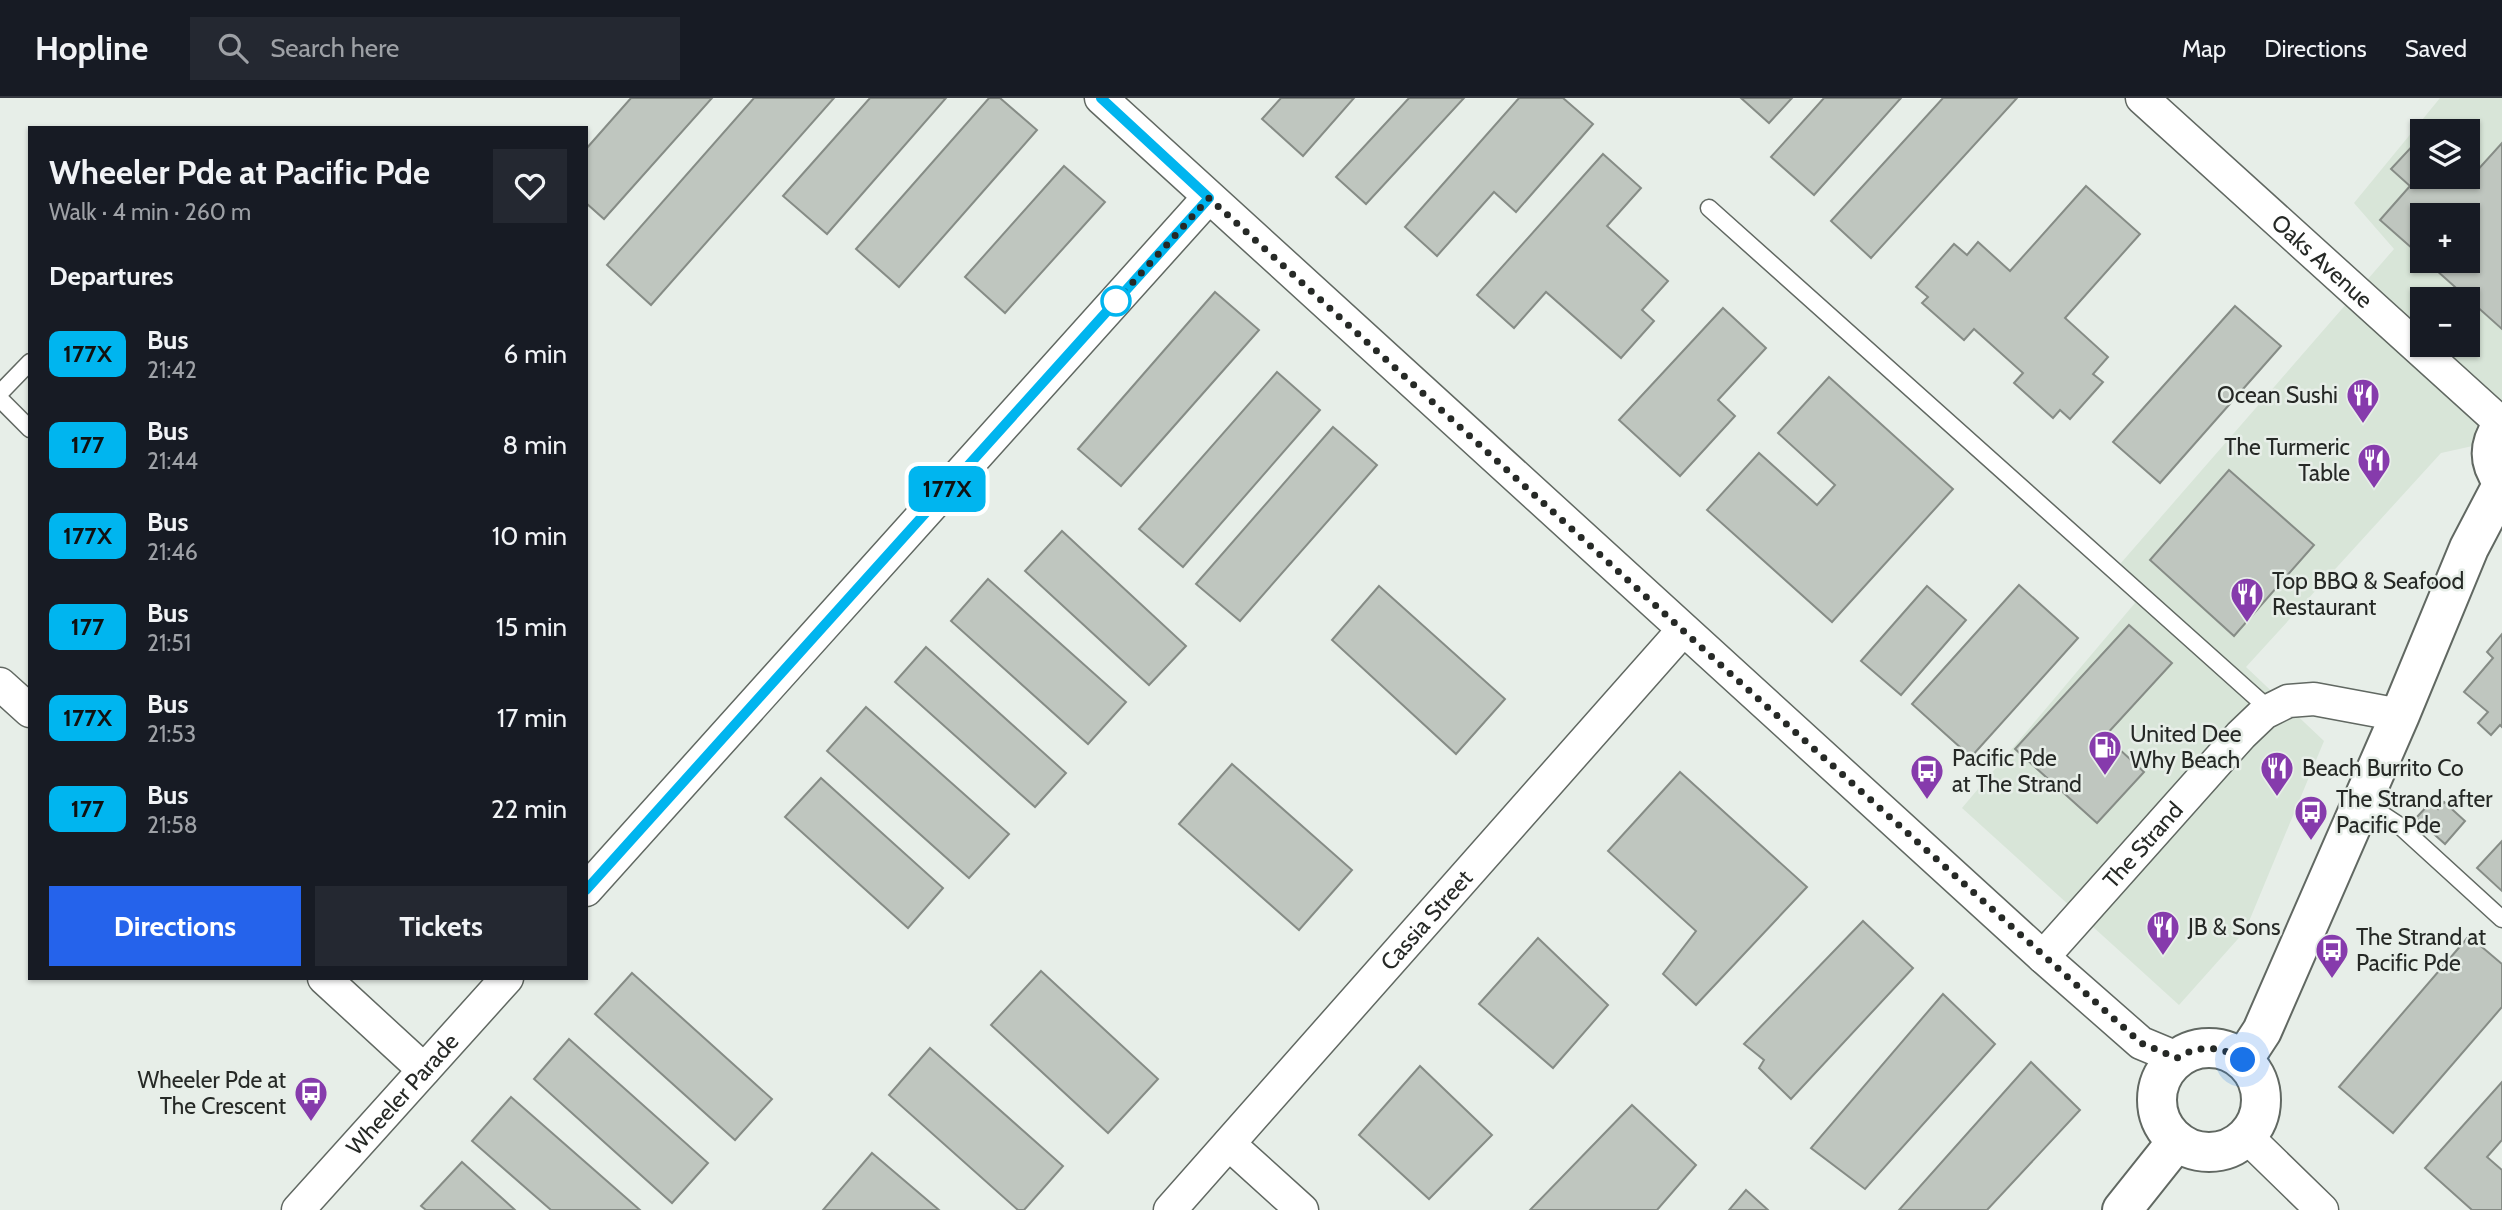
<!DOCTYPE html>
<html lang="en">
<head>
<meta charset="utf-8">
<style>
  body { margin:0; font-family:Cabin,sans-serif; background:#242831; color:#f1f3f6; height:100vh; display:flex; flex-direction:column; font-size:26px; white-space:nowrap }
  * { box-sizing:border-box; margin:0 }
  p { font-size:23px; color:#9ea1a6 }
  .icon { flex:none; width:38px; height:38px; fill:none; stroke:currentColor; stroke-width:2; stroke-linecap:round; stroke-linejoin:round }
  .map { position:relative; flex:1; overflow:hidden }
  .sheet { position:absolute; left:28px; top:28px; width:560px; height:854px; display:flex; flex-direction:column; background:#171b24; border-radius:0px; box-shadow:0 2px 5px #0004 }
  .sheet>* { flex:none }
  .badge { padding:0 14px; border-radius:10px; font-size:24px; line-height:46px }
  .tools { position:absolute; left:2410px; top:21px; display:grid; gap:14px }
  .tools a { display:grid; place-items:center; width:70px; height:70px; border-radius:0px; background:#171b24; box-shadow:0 2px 5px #0004; font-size:35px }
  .you { position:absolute; width:35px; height:35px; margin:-18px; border:5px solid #fff; border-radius:50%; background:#1a73e8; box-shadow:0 0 0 10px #1a73e833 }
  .map>.badge { position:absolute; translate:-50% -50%; box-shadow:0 0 0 4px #fff }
  h2 { padding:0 21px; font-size:26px; line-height:63px }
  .round { display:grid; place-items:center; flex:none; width:74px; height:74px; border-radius:0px; background:#242831 }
  .head { display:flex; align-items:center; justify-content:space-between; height:119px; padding:0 21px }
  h1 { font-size:33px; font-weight:700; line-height:52px }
  .button { display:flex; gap:14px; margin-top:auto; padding:14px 21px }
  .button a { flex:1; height:80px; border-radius:0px; background:#2563eb; color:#fff; font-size:28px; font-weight:700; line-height:80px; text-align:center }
  .button a+a { background:#242831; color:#f1f3f6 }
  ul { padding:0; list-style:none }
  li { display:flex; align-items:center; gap:21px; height:91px; padding:0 21px }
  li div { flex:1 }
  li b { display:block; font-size:26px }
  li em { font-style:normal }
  li .badge { min-width:77px; font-weight:700; text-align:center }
  header { display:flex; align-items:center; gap:42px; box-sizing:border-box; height:98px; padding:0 35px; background:#171b24; border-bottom:2px solid #363941 }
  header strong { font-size:33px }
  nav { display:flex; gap:38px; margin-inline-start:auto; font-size:24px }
  .search { width:490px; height:63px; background:#242831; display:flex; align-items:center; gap:18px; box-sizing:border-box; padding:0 24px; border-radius:0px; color:#9ea1a6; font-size:26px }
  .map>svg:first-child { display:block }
  .built { fill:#d8e5d8; fill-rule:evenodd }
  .building { fill:#bfc6bf; stroke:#868c86; stroke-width:2 }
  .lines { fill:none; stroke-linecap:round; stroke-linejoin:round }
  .lane-casing { stroke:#616862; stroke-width:19 }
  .street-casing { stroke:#616862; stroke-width:35 }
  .secondary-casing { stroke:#616862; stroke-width:42 }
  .lane { stroke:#fff; stroke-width:16 }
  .street { stroke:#fff; stroke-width:32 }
  .secondary { stroke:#fff; stroke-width:38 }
  .line-casing { stroke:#fff; stroke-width:16 }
  .line { stroke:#00b5ef; stroke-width:10 }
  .walk { stroke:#262926; stroke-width:7; stroke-dasharray:0 12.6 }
  .stop-dot { fill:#fff; stroke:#00b5ef; stroke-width:3.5 }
  .labels { text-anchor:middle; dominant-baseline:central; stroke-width:5; stroke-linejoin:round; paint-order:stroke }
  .street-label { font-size:23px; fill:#262926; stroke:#e7eee8 }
  .poi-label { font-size:23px; fill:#262926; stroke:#e7eee8; text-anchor:start }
</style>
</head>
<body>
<header>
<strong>Hopline</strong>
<div class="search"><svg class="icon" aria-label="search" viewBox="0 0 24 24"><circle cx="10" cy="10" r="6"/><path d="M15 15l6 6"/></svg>Search here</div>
<nav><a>Map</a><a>Directions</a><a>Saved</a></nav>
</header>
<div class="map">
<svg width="2502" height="1112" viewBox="0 0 2502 1112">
  <rect width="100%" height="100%" fill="#e7eee8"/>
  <path class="built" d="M2440,0H2502V319L2477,347L2441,355L2246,569L2324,643L2245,833L2179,907L1962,710L2135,505L2121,465L2394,151L2354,105ZM2422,33H2468V79H2422ZM2422,117H2468V163H2422ZM2422,201H2468V247H2422Z"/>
  <g class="building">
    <polygon points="631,0 712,0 604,121 586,105 586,51"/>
    <polygon points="754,0 834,0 651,207 607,167"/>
    <polygon points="870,0 946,0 827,136 783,98"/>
    <polygon points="989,0 1000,0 1037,32 899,189 856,151"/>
    <polygon points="1281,0 1354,0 1303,58 1262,21"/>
    <polygon points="1409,0 1464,0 1366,106 1336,79"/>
    <polygon points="1519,0 1563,0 1593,26 1516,114 1494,94 1437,158 1405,129"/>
    <polygon points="1741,0 1792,0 1769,25"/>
    <polygon points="1824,0 1901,0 1814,97 1771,59"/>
    <polygon points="1943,0 2017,0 1871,160 1831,123"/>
    <polygon points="2417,43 2422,47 2422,79 2457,79 2465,86 2502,45 2502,231 2426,163 2468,163 2468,117 2422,117 2422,159 2380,122 2410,88 2391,71"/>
    <polygon points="1603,56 1641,90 1607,128 1668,183 1642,212 1654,223 1621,260 1546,194 1514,230 1477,197"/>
    <polygon points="1064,68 1105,104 1005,215 965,179"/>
    <polygon points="2086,88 2140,136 2065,220 2108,259 2093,276 2103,284 2070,321 2060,312 2053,320 2014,285 2023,275 1974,231 1964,242 1922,205 1928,199 1916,189 1954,146 1967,157 1978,144 2010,173"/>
    <polygon points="1215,194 1259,232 1121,388 1078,351"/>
    <polygon points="2235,208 2281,248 2160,385 2113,344"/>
    <polygon points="1723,210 1766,250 1718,302 1735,318 1680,378 1619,322"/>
    <polygon points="1277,274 1320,312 1183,469 1139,431"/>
    <polygon points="1829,279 1953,391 1832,524 1707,412 1759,355 1817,407 1835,387 1778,335"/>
    <polygon points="1333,329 1377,367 1240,523 1196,486"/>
    <polygon points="2229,372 2314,447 2234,538 2150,462"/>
    <polygon points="1062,433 1186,548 1149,587 1025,473"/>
    <polygon points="988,481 1126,604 1088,646 951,523"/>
    <polygon points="2019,487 2078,540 1971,659 1912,606"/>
    <polygon points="1379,488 1505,601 1456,656 1332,542"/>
    <polygon points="1927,488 1966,522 1901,597 1861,563"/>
    <polygon points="2129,527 2172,565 2105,638 2144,674 2097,725 2015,651"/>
    <polygon points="2502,536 2502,629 2500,627 2491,637 2478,625 2488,614 2464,594 2493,560 2487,554"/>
    <polygon points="926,549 1066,675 1035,709 895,584"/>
    <polygon points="866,609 1009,736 969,780 827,653"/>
    <polygon points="1232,666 1352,772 1299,832 1179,726"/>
    <polygon points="1680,674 1807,789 1696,907 1663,876 1696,833 1608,753"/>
    <polygon points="821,680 943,790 908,830 785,719"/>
    <polygon points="2431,704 2438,711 2444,704 2465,723 2445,746 2416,720"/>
    <polygon points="2502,743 2502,793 2477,770"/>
    <polygon points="1863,823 1913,870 1791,1001 1759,970 1764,962 1744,946"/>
    <polygon points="2469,838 2502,866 2502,909 2393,1035 2339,989"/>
    <polygon points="1538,840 1608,907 1553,970 1479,906"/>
    <polygon points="1041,873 1158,981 1108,1035 991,927"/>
    <polygon points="632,875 772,1001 735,1042 595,916"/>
    <polygon points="1943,896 1995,946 1865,1091 1811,1050"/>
    <polygon points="569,941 708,1065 672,1105 534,981"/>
    <polygon points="930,950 1063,1068 1024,1112 1018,1112 889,997"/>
    <polygon points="2031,964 2080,1012 1987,1112 1899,1112"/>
    <polygon points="1420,968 1492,1037 1429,1101 1359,1037"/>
    <polygon points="2502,984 2502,1042 2487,1059 2502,1072 2502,1112 2472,1112 2425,1070"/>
    <polygon points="511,999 640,1112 551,1112 472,1043"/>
    <polygon points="1632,1007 1696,1067 1657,1112 1530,1112"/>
    <polygon points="872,1055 939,1112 823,1112"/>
    <polygon points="462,1064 515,1112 426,1112 421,1108"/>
    <polygon points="1746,1092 1768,1112 1729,1112"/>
  </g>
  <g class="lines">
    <defs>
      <g id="lane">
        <polyline points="1709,110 2270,612"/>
        <polyline points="0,295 30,264"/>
        <polyline points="0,301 30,331"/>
        <polyline points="2362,703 2400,728 2502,821"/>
      </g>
      <g id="street">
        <polyline points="1101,0 2043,859 2141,945 2177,960"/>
        <path id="s1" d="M2142,0L2502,326"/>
        <polyline points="0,586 30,613"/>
        <polyline points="586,792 1208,100"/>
        <path id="s2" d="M2043,859L2241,637L2264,615L2288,603L2314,601L2400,617"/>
        <polyline points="324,880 424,972"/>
        <polyline points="2247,1039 2322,1112"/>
        <polyline points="1229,1046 1302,1112"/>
        <path id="s3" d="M298,1112L507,880"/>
        <path id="s4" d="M1170,1112L1683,532"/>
      </g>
      <g id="secondary">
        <path d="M2502,327C2489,346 2488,364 2502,383"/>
        <circle cx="2209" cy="1002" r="52"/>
        <polyline points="2243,962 2262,933 2400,617 2469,450 2502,387"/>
        <polyline points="2122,1112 2177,1043"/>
      </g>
    </defs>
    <use href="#lane" class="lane-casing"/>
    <use href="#street" class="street-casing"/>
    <use href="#secondary" class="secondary-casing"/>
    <use href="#lane" class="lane"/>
    <use href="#street" class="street"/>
    <use href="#secondary" class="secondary"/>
  </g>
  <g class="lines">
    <defs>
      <polyline id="line" points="586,792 1209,100 1101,0"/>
    </defs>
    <use href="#line" class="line-casing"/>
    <use href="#line" class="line"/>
    <path class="walk" d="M1116,203L1209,100L1723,569L2141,945L2177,960C2200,946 2221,948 2243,962"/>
  </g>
  <defs>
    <symbol id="restaurant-pin" viewBox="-11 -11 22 30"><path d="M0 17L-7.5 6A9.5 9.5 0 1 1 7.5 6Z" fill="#863bac" stroke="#e7eee8"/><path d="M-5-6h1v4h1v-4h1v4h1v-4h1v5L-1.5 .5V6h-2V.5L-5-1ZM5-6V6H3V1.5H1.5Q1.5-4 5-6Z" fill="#fff"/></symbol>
    <symbol id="fuel-pin" viewBox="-11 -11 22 30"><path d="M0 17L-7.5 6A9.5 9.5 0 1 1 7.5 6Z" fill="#863bac" stroke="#e7eee8"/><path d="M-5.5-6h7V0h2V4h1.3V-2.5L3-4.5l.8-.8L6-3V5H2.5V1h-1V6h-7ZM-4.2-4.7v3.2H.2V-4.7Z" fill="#fff"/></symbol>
    <symbol id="bus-pin" viewBox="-11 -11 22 30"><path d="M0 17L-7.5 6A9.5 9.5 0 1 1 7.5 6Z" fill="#863bac" stroke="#e7eee8"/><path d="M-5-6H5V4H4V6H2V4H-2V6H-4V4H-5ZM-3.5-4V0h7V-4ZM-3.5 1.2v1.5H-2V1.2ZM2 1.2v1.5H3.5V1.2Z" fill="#fff"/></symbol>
  </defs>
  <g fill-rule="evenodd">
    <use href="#restaurant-pin" x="2344" y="278" width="38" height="52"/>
    <use href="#restaurant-pin" x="2355" y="343" width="38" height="52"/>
    <use href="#restaurant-pin" x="2228" y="477" width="38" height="52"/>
    <use href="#fuel-pin" x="2086" y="630" width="38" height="52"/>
    <use href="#restaurant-pin" x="2258" y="651" width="38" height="52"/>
    <use href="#bus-pin" x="1908" y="654" width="38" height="52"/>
    <use href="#bus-pin" x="2292" y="695" width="38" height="52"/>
    <use href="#restaurant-pin" x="2144" y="810" width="38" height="52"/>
    <use href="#bus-pin" x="2313" y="833" width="38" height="52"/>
    <use href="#bus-pin" x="292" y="976" width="38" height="52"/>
  </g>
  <circle class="stop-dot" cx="1116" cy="203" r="14"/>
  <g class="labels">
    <g class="street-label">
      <text stroke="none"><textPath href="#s1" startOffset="243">Oaks Avenue</textPath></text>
      <text stroke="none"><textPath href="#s2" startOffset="150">The Strand</textPath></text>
      <text stroke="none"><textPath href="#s4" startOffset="387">Cassia Street</textPath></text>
      <text stroke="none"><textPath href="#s3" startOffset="156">Wheeler Parade</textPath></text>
    </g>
    <g class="poi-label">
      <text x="2338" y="297" text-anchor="end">Ocean Sushi</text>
      <text x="2350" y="349" text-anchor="end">The Turmeric<tspan x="2350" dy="26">Table</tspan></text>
      <text x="2272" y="483">Top BBQ &amp; Seafood<tspan x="2272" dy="26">Restaurant</tspan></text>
      <text x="2130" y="636">United Dee<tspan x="2130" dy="26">Why Beach</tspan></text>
      <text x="1952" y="660">Pacific Pde<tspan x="1952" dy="26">at The Strand</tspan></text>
      <text x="2302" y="670">Beach Burrito Co</text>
      <text x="2336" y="701">The Strand after<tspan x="2336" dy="26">Pacific Pde</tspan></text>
      <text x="2188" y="829">JB &amp; Sons</text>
      <text x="2356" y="839">The Strand at<tspan x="2356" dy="26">Pacific Pde</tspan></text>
      <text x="286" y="982" text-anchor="end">Wheeler Pde at<tspan x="286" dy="26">The Crescent</tspan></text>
    </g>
  </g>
</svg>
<div class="tools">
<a><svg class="icon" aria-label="layers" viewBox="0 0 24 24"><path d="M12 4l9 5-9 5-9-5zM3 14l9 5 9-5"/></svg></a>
<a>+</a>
<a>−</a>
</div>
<div class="you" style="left:2243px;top:962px"></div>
<b class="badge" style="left:947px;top:391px;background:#00b5ef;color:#111">177X</b>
<section class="sheet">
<div class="head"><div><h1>Wheeler Pde at Pacific Pde</h1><p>Walk · 4 min · 260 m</p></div><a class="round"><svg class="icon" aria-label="heart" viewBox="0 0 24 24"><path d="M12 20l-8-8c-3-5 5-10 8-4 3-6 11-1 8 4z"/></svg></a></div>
<h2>Departures</h2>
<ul>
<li><span class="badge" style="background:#00b5ef;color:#111">177X</span><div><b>Bus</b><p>21:42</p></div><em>6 min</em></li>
<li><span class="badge" style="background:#00b5ef;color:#111">177</span><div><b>Bus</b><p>21:44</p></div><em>8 min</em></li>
<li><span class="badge" style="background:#00b5ef;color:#111">177X</span><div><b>Bus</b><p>21:46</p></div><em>10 min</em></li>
<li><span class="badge" style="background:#00b5ef;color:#111">177</span><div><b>Bus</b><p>21:51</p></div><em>15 min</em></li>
<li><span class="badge" style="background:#00b5ef;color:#111">177X</span><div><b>Bus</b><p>21:53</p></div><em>17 min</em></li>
<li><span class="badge" style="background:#00b5ef;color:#111">177</span><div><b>Bus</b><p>21:58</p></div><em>22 min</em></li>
</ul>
<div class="button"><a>Directions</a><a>Tickets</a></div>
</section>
</div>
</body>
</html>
